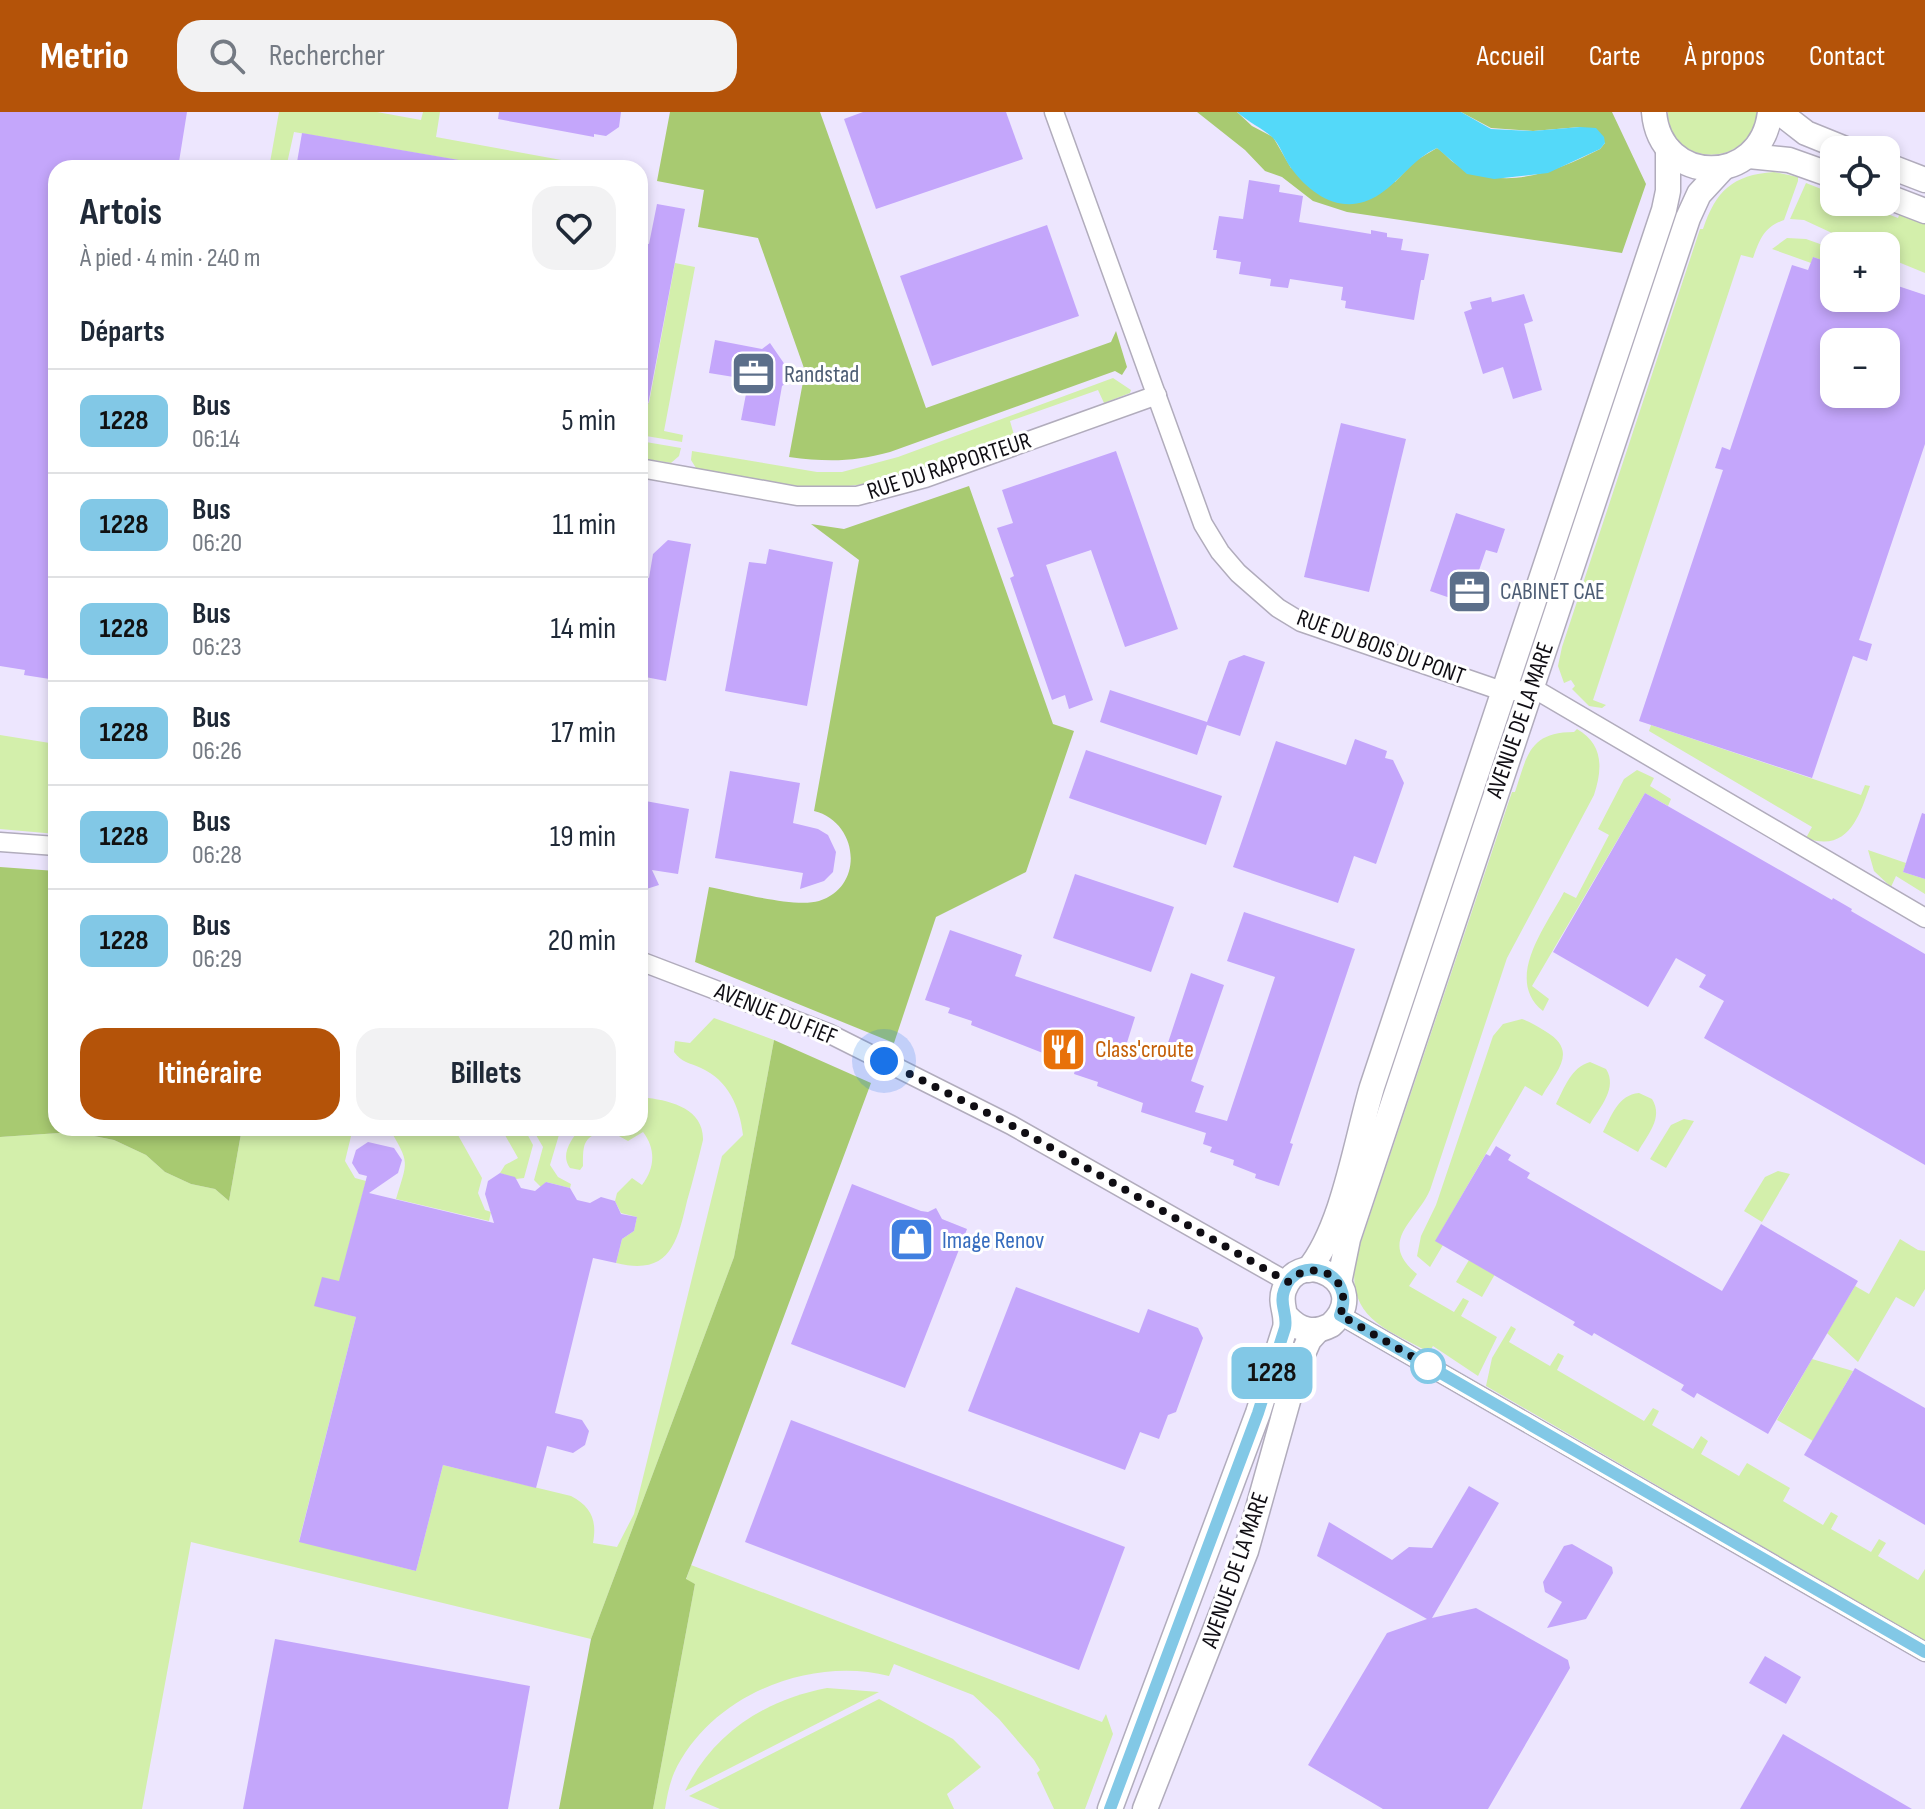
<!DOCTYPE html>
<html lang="fr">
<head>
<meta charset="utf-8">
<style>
  body { margin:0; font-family:"Sofia Sans Condensed",sans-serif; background:#f2f2f3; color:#1f2937; height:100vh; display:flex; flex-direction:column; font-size:30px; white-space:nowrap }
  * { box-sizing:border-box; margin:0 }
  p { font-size:26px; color:#747a83 }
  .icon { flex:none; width:44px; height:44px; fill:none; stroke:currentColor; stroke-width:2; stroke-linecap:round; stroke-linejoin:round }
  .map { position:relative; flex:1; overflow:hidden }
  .details { position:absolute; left:48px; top:48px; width:600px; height:976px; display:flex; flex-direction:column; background:#fff; border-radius:24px; box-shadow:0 4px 12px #0003 }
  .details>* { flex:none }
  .badge { padding:0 16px; border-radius:12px; font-size:28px; line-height:52px }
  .buttons { position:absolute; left:1820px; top:24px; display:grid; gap:16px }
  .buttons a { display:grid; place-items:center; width:80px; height:80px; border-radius:16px; background:#fff; box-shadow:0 4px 12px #0003; font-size:40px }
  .you { position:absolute; width:40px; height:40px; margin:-20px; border:6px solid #fff; border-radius:50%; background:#1a73e8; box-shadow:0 0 0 12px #1a73e833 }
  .map>.badge { position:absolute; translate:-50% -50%; box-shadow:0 0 0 4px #fff }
  h2 { padding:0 32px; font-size:30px; line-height:72px }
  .round { display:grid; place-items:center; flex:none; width:84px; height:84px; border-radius:24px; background:#f2f2f3 }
  .head { display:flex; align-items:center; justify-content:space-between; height:136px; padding:0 32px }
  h1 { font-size:38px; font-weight:700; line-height:60px }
  .button { display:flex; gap:16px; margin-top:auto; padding:16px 32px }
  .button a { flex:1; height:92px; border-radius:24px; background:#b45309; color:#fff; font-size:32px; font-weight:700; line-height:92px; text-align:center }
  .button a+a { background:#f2f2f3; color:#1f2937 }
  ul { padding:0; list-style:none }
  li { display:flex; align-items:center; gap:24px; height:104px; padding:0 32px; border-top:2px solid #e0e1e3 }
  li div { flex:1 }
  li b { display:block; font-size:30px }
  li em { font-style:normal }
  li .badge { min-width:88px; font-weight:700; text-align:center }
  header { display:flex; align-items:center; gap:48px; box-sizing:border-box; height:112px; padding:0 40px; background:#b45309; color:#fff }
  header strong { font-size:38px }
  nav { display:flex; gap:44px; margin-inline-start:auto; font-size:28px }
  .search { width:560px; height:72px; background:#f2f2f3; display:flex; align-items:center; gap:20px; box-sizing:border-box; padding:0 28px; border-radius:24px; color:#747a83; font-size:30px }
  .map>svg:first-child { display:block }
  .built { fill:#ede6fe; fill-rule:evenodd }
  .green { fill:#d3efab }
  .forest { fill:#a8ca71 }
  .water { fill:#54d9f9 }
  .building { fill:#c4a6fb; fill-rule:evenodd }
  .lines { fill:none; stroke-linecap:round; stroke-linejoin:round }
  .minor-casing { stroke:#b1acbc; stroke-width:21 }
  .tertiary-casing { stroke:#b1acbc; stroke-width:27 }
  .minor { stroke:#fff; stroke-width:18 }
  .tertiary { stroke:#fff; stroke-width:24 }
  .line-casing { stroke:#fff; stroke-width:18 }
  .line { stroke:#82c8e6; stroke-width:12 }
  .walk { stroke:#100e14; stroke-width:8; stroke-dasharray:0 14.4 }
  .stop-dot { fill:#fff; stroke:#82c8e6; stroke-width:4 }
  .labels { text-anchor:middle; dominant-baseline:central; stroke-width:6; stroke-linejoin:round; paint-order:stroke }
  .service-label { font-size:24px; fill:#4e5e75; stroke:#fff; text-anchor:start }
  .street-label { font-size:24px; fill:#100e14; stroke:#fff }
  .food-label { font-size:24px; fill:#c56008; stroke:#fff; text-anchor:start }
  .shop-label { font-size:24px; fill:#366cbe; stroke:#fff; text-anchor:start }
</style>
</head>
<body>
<header>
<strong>Metrio</strong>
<div class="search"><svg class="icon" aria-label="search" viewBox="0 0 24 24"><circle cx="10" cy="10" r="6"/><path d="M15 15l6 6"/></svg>Rechercher</div>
<nav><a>Accueil</a><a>Carte</a><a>À propos</a><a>Contact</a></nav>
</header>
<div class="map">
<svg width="1925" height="1697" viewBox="0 0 1925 1697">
  <rect width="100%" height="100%" fill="#f4f0fd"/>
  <path class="built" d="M0,0H1925V1697H0ZM1834,38H1886V90H1834ZM56,56H640V1016H56ZM1834,134H1886V186H1834ZM1834,230H1886V282H1834Z"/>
  <g class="green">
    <polygon points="279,0 377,0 421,8 423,0 440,0 436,25 605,56 484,56 474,54 475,51 294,20 286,56 269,56"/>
    <path d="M1668,0H1757C1750,59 1668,55 1668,0Z"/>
    <path d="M1774,60L1798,65V69L1784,108C1764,115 1760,127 1753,146L1741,143L1593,588L1606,593L1602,596L1589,594L1572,577L1575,574L1571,568L1564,571L1558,554L1562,535L1700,117H1703C1716,79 1732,63 1774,60Z"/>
    <polygon points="1806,71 1834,82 1834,90 1856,90 1898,106 1900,101 1925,111 1925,161 1886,145 1886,134 1860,134 1804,108 1790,107"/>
    <polygon points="1787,126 1806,127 1834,137 1834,152 1813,145 1811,151 1772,137"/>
    <polygon points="675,151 695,155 664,319 683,323 682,330 640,323 643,290 649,291"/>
    <path d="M1113,266L1131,278L1130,281L1104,291L1098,278L1010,309L1014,323C947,347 878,381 805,375C769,373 732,363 696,356L691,348L692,339L817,360H842L898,345Z"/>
    <polygon points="640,329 681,336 679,344 671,351 640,346"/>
    <path d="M1651,613L1861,683L1865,673L1870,674C1859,705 1848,741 1806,726L1812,715L1649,619Z"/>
    <path d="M1577,617C1603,632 1603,656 1594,683L1507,846L1430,1078C1416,1110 1377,1129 1417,1162L1409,1174L1454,1200L1463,1186L1469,1189L1461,1204L1497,1225L1478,1264L1433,1234L1429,1240C1384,1216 1345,1205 1356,1145L1512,680H1515C1527,644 1529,620 1574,620Z"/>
    <polygon points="0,623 56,632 56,722 0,717"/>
    <path d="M1637,658L1654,666L1650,674L1671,687L1668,694L1645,681L1532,874L1549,887L1543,899C1503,867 1547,813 1564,780L1576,786L1609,723L1598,717L1624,667Z"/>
    <polygon points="1868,738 1906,751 1903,760 1925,767 1925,782 1896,764 1891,775 1874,759"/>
    <path d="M714,906L774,928L734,1145L591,1527L191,1430L142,1697H0V1025L74,1020L114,1028L146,1043L165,1060L191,1072L215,1077L229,1089L242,1016H302L344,1023L346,1016H353L345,1049L355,1066L366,1069L332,1198L356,1205L299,1429L416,1459L443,1353L571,1384C592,1395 597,1409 593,1431L617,1435L634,1402L722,1044L743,1023C740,995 728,968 701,956C690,951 681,950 674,940L675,929L690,931Z"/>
    <path d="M1522,907C1530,910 1537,914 1545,919C1579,939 1557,958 1542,984L1525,974L1436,1128L1443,1133L1430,1155L1417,1144L1421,1124L1436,1093L1493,924L1503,912Z"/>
    <path d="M1590,950L1606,957C1618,976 1600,995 1590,1012L1556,992C1564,977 1571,955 1590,950Z"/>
    <path d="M1639,981L1652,987C1664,1006 1647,1023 1638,1040L1603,1020C1612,1003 1618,983 1639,981Z"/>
    <path d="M648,986C673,989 704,998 703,1028C698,1048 693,1069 687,1089C677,1132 669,1164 616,1151L622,1127L634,1119L637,1105L621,1101L615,1089L617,1081L632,1066L642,1073C655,1056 656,1037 643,1020L628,1029L608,1018C583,1024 583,1031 583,1054L580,1058L570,1056C560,1043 571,1027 581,1016H640V987Z"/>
    <polygon points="1684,1007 1694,1009 1666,1056 1650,1047 1671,1013"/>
    <path d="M389,1016H395L400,1023L412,1016H454L482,1066L478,1081L485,1098L491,1100L489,1109L396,1087C408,1048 410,1052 389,1016Z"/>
    <polygon points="501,1016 524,1016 533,1033 524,1066 516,1067 500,1061 505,1053 518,1046"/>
    <polygon points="549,1016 561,1016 550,1053 558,1065 571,1072 570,1076 546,1070 541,1075 534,1068 543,1035 536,1023"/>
    <polygon points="1778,1059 1790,1062 1762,1110 1744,1099 1765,1065"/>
    <polygon points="1900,1127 1918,1138 1925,1139 1925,1177 1914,1195 1896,1185 1858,1250 1827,1221 1855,1174 1869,1182"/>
    <polygon points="1469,1148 1503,1148 1482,1185 1456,1170"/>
    <polygon points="1511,1214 1516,1217 1509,1230 1550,1254 1558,1241 1564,1244 1557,1258 1644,1309 1653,1296 1659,1299 1652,1313 1693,1337 1701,1324 1708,1329 1701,1342 1739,1364 1747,1351 1790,1376 1783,1389 1823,1413 1831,1400 1838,1404 1831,1417 1871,1440 1879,1427 1886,1431 1878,1444 1918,1468 1925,1457 1925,1529 1486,1274 1492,1246"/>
    <polygon points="1812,1247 1853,1259 1813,1329 1777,1308"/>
    <path d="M691,1453L1102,1610L1106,1602L1113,1622L1085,1697H1054L1037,1661L1040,1658L1034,1648L999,1607L973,1583L894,1552L889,1564C810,1544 710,1583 674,1661C669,1673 667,1685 665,1697H653L695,1472L686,1468Z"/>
    <path d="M827,1576L879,1580L685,1679C713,1621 765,1588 827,1576Z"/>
    <polygon points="879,1587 953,1627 981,1655 947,1682 954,1697 720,1697 689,1684"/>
  </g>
  <g class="forest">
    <path d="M670,0H820L926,296L1111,230L1116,219L1127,255L1122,263L1115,259L890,340C853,350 827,350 789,345L805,259L758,126L698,115L704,78L657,69Z"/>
    <path d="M1197,0H1237L1252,14L1273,25L1291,56L1395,70L1415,49L1437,36C1444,40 1449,48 1456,52C1503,81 1555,60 1600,37L1605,31L1580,15L1533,19L1491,16L1461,0H1612L1646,72L1622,141L1347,100L1313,89L1282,65L1265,59L1245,38Z"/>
    <path d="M969,374L1053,612L1074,619L1026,760L936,805L894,931L695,850L709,775C736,780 794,796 819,789C865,775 859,710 814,699L859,448L811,412L844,417Z"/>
    <polygon points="0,755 56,759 56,1016 242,1016 229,1089 215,1077 191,1072 165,1060 146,1043 114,1028 74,1020 0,1025"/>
    <polygon points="774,928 871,971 686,1467 695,1472 653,1697 559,1697 591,1527 734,1145"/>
  </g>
  <path class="water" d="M1237,0H1461L1491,17L1533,19L1580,15L1596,16L1604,25L1605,31L1600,37L1548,61L1494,67L1467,62L1437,36C1413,47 1401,68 1380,82C1346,105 1313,86 1291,56C1284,47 1280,32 1272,25C1262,16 1248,10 1237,0Z"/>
  <g class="building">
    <polygon points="0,0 187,0 178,56 56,56 56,568 24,563 25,558 0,554"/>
    <polygon points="499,0 621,0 619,15 606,24 594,22 594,25 498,7"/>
    <polygon points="863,0 1006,0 1023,47 876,97 844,7"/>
    <polygon points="302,21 459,48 458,56 296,56"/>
    <polygon points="1249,68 1280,73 1279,80 1303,84 1299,110 1371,122 1371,118 1387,121 1387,125 1403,127 1401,138 1429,142 1424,168 1421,168 1414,208 1345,196 1346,189 1341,188 1343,175 1290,167 1288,176 1270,174 1271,167 1239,162 1241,150 1216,146 1217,138 1213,138 1219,104 1243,107"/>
    <polygon points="657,92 685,97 647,298 640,298 640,130 649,132"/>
    <polygon points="1047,113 1079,204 932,254 900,164"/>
    <path d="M1813,145L1834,152V186H1886V170L1925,183V332L1859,528L1872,532L1867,549L1853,544L1812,666L1639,609L1723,358L1715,356L1722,335L1730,338L1792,153L1808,158ZM1834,230H1886V282H1834Z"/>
    <polygon points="1524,182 1533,209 1524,212 1542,278 1513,287 1503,255 1483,262 1464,200 1472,197 1470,190 1491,185 1492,190"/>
    <polygon points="715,228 762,237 770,231 794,266 782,274 775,314 741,308 746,282 740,266 709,261"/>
    <polygon points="1341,311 1406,327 1369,480 1304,465"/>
    <polygon points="1116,339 1178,517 1125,535 1091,438 1046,453 1093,588 1069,597 1065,583 1052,588 1010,466 1014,464 997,416 1013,411 1002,378"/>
    <polygon points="1456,401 1505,417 1497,441 1486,438 1476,467 1487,471 1479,496 1430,479"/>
    <polygon points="668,428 691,432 666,569 640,564 640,464 649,466 653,442"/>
    <polygon points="769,437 833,450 807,594 725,579 749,450 766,452"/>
    <polygon points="1244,543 1265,550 1240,624 1207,613 1197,643 1100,610 1110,578 1207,610 1229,549"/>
    <polygon points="1355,627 1387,639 1385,646 1393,648 1404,671 1376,752 1354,744 1338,791 1233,755 1276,629 1346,653"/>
    <polygon points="1086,638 1222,684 1206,733 1069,686"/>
    <polygon points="730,659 800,671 793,711 818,717 828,723 836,740 833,760 824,769 800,777 803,761 715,746"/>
    <polygon points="1645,681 1832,788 1833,786 1852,797 1851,799 1925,842 1925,1053 1704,926 1724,889 1699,875 1706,863 1676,846 1648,895 1553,840"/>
    <polygon points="640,688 689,697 678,762 652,758 659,773 640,779"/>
    <polygon points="1922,701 1925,702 1925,767 1903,760"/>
    <polygon points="1075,762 1174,795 1151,860 1053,826"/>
    <polygon points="1244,800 1355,837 1290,1031 1293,1032 1279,1074 1255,1066 1256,1062 1233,1053 1234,1048 1210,1040 1212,1035 1203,1032 1206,1021 1141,1000 1143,991 1097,974 1098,970 1074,962 1075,958 1051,949 1053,945 971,913 972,909 948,901 950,896 925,888 950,818 1022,843 1015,864 1135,905 1125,937 1162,949 1191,861 1224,873 1191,969 1204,974 1195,1000 1227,1009 1275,865 1227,849"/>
    <polygon points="368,1030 394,1036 402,1048 398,1061 369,1081 494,1111 485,1082 488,1069 500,1061 515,1065 521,1076 535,1079 546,1070 570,1076 577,1088 590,1091 601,1085 615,1089 621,1102 637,1105 634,1119 622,1127 616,1151 593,1146 555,1301 582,1308 589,1319 585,1333 573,1341 547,1334 536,1376 443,1353 416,1459 299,1430 356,1205 314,1194 322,1165 339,1169 367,1064 359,1062 352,1051 356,1038"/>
    <polygon points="1496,1034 1511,1043 1508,1048 1530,1061 1527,1066 1722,1179 1761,1112 1858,1169 1768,1322 1697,1281 1694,1286 1681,1278 1684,1273 1594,1221 1592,1224 1573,1213 1575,1210 1435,1129 1486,1042 1490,1044"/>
    <polygon points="852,1072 921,1099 928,1100 936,1096 942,1107 967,1117 905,1276 791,1232"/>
    <polygon points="1016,1175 1139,1221 1148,1197 1198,1216 1203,1226 1176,1300 1168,1303 1159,1327 1140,1320 1125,1358 968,1299"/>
    <polygon points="1855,1256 1925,1296 1925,1413 1804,1343"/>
    <polygon points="791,1308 1125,1435 1079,1558 745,1430"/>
    <polygon points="1469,1374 1499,1391 1432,1506 1476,1496 1568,1548 1570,1556 1488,1697 1383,1697 1308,1653 1387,1521 1427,1507 1317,1444 1329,1410 1392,1448 1409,1435 1432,1436"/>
    <polygon points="1572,1432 1612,1455 1613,1461 1586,1507 1547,1516 1562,1490 1545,1480 1543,1470 1564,1434"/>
    <polygon points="275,1527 530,1574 508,1697 243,1697"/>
    <polygon points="1765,1544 1801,1565 1786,1592 1749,1571"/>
    <polygon points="1783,1622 1912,1697 1740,1697"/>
  </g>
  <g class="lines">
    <defs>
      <g id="minor">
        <polyline points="1054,0 1203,412 1220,440 1238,461 1278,496 1301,510 1505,580 1531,577 1538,579 1925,806"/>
        <polyline points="640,356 797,384 857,384 925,366 1157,283"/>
        <polyline points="0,730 56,734"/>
        <polyline points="640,849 828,921 1011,1013 1288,1170"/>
        <polyline points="1340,1203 1925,1540"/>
      </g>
      <g id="tertiary">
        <path d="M1654,0C1660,75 1762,75 1770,0"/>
        <polyline points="1779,0 1806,21 1848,38"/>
        <polyline points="1749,44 1789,48 1834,64"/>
        <polyline points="1886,53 1925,68"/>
        <polyline points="1886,84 1925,99"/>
        <path d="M1308,1158C1343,1116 1356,1029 1372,975L1664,98L1668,79V37"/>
        <polyline points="1339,1171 1348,1127 1688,106 1699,82 1723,56"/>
        <path d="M1110,1697L1258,1301L1285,1216C1288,1202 1279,1192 1284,1178C1300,1131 1374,1173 1331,1213C1314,1222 1300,1219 1287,1205"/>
        <polyline points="1145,1697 1246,1439 1298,1253 1309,1228 1318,1218"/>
      </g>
    </defs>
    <use href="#minor" class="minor-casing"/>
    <use href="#tertiary" class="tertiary-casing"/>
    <use href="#minor" class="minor"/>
    <use href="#tertiary" class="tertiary"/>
  </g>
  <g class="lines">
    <defs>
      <path id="line" d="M1110,1697L1258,1301L1285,1216C1288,1203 1279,1192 1284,1179C1297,1138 1358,1161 1340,1203L1925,1540"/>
    </defs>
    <use href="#line" class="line-casing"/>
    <use href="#line" class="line"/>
    <path class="walk" d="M884,949L1011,1013L1288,1170C1314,1143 1355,1167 1340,1203L1434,1257L1428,1254"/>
  </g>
  <defs>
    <symbol id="office-square" viewBox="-11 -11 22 22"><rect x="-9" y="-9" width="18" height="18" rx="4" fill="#5c6f8a" stroke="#fff"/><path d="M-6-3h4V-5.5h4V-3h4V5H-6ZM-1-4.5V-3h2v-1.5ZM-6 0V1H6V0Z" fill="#fff"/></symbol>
    <symbol id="restaurant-square" viewBox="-11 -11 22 22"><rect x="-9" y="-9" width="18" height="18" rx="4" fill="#e8710a" stroke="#fff"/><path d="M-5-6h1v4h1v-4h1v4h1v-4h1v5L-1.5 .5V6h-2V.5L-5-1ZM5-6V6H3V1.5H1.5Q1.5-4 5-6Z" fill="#fff"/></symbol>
    <symbol id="shop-square" viewBox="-11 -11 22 22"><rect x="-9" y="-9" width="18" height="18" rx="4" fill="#3f7fe0" stroke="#fff"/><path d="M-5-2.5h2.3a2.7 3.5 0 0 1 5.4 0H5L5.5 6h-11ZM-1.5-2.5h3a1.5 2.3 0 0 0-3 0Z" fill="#fff"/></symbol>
  </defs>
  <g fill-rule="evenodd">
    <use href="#office-square" x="728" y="236" width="51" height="51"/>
    <use href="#office-square" x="1444" y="454" width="51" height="51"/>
    <use href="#restaurant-square" x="1038" y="912" width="51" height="51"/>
    <use href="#shop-square" x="886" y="1102" width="51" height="51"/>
  </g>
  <circle class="stop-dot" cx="1428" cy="1254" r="16"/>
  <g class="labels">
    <g class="service-label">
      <text x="784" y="262">Randstad</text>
      <text x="1500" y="479">CABINET CAE</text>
    </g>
    <g class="street-label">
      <text transform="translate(949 354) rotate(-18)">RUE DU RAPPORTEUR</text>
      <text transform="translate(1381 535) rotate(20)">RUE DU BOIS DU PONT</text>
      <text transform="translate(1520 608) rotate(-71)">AVENUE DE LA MARE</text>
      <text transform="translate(776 902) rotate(22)">AVENUE DU FIEF</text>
      <text transform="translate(1235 1458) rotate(-71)">AVENUE DE LA MARE</text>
    </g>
    <g class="food-label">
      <text x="1095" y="937">Class'croute</text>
    </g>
    <g class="shop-label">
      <text x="942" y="1128">Image Renov</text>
    </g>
  </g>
</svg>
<div class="buttons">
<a><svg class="icon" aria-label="locate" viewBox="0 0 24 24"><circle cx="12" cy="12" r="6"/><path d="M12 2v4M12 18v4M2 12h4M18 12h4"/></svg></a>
<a>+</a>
<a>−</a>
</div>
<div class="you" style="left:884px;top:949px"></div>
<b class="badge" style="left:1272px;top:1261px;background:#82c8e6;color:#111">1228</b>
<section class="details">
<div class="head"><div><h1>Artois</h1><p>À pied · 4 min · 240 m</p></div><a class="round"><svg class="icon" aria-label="heart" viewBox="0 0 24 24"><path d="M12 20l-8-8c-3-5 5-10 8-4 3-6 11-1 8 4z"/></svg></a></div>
<h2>Départs</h2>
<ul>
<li><span class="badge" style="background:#82c8e6;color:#111">1228</span><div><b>Bus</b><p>06:14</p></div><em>5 min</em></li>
<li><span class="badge" style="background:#82c8e6;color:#111">1228</span><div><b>Bus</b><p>06:20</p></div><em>11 min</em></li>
<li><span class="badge" style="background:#82c8e6;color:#111">1228</span><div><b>Bus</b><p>06:23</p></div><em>14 min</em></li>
<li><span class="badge" style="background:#82c8e6;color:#111">1228</span><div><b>Bus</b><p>06:26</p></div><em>17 min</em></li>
<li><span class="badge" style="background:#82c8e6;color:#111">1228</span><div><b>Bus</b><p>06:28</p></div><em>19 min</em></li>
<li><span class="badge" style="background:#82c8e6;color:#111">1228</span><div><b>Bus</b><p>06:29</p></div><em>20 min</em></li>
</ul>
<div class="button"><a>Itinéraire</a><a>Billets</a></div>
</section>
</div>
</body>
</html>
